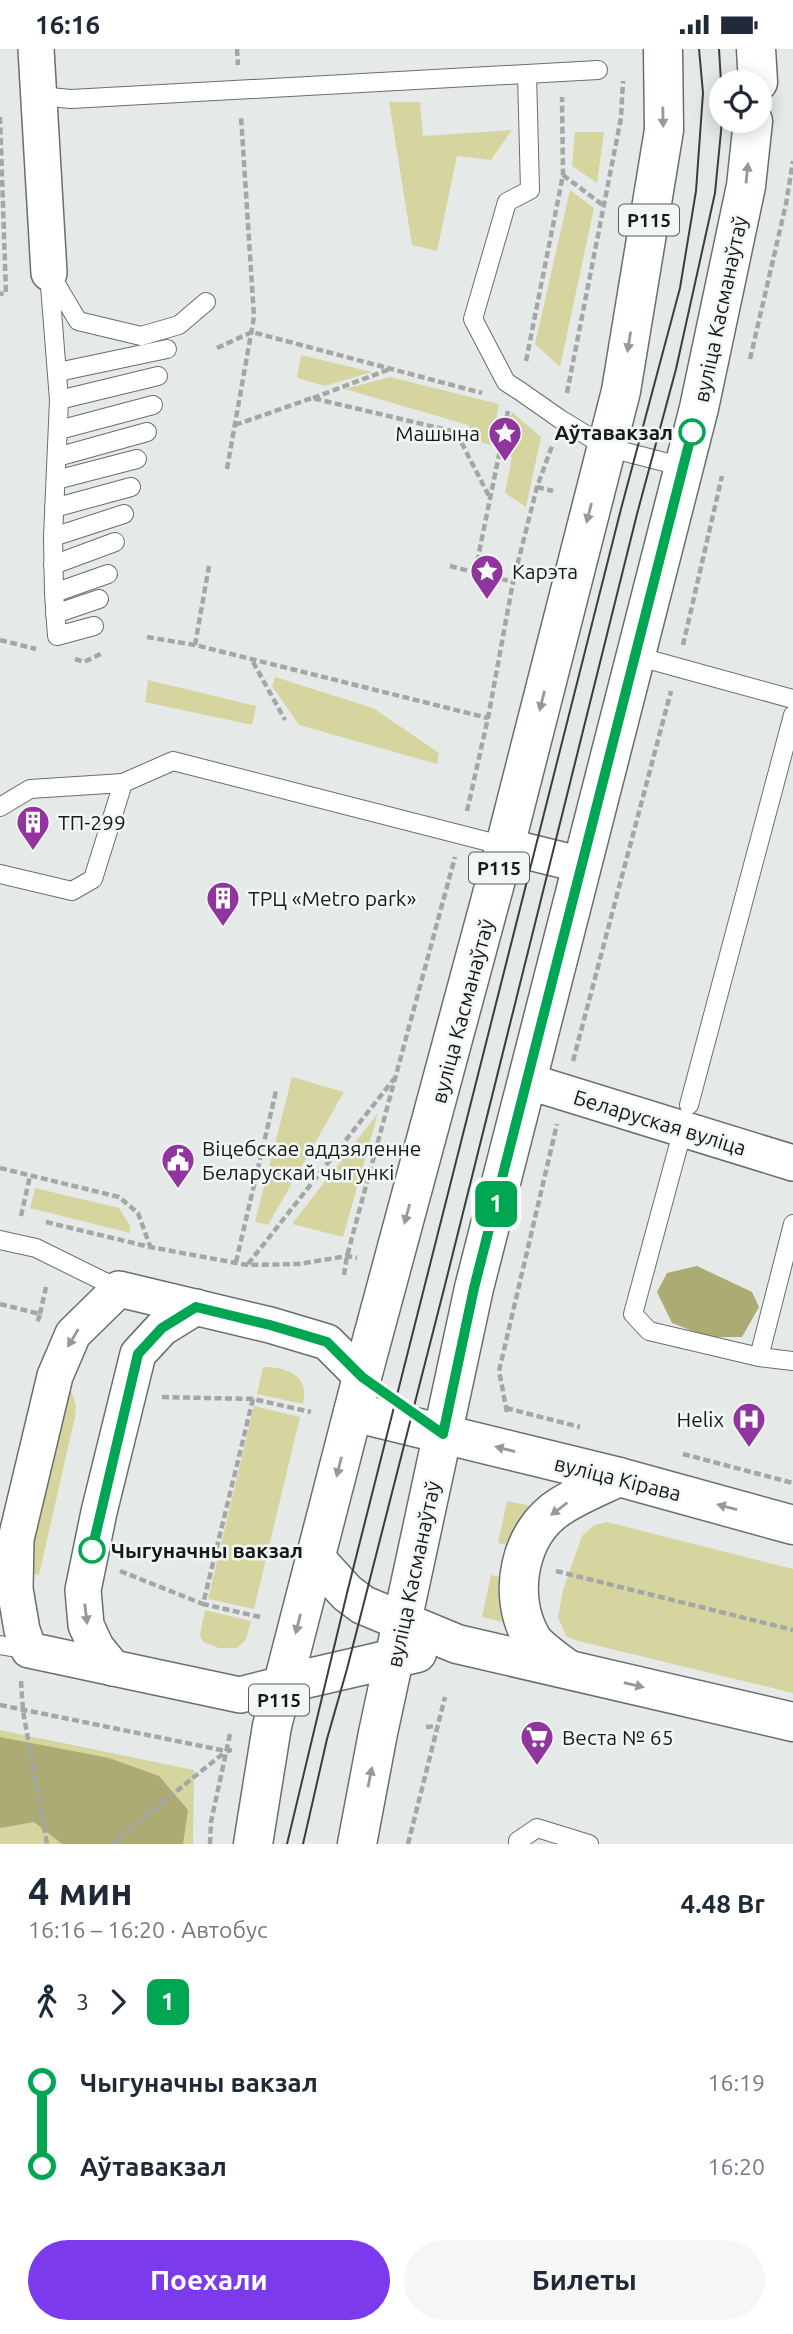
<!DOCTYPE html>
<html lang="ru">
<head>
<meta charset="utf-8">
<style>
  body { margin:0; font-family:Ubuntu,sans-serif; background:#f6f6f7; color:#1f2937; height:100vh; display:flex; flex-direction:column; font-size:26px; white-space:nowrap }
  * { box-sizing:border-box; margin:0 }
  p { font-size:23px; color:#747a83 }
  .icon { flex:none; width:38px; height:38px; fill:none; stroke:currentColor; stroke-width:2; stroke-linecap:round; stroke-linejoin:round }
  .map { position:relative; height:1795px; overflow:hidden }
  .panel { display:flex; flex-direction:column; background:#fff; flex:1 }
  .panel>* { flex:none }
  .badge { padding:0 14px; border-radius:10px; font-size:24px; line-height:46px }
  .tools { position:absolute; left:709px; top:21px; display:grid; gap:14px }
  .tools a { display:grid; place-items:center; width:63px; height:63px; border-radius:50%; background:#fff; box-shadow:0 4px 18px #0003; font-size:35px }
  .map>.badge { position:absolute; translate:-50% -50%; box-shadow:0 0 0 4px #fff }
  .legs { display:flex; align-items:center; gap:10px; height:77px; padding:0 28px; font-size:23px }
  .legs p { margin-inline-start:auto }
  .headline { display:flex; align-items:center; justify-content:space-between; height:119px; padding:0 28px }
  h1 { font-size:38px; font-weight:700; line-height:52px }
  .action { display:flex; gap:14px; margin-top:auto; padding:14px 28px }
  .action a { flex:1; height:80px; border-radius:42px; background:#7c3aed; color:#fff; font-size:28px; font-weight:700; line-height:80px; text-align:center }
  .action a+a { background:#f6f6f7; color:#1f2937 }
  ul { padding:0 28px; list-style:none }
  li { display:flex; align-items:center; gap:24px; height:84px; font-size:26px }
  li i { display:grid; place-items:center; width:10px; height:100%; margin:0 9px; background:currentColor }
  li i::after { content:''; width:18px; height:18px; margin:-9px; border:5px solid; border-radius:50%; background:#fff }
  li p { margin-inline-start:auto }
  li:first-child i { background:linear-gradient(#0000 50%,currentColor 0) }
  li:last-child i { background:linear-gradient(currentColor 50%,#0000 0) }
  .status { display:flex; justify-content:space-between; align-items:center; height:49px; padding:0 35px; background:#fff; direction:ltr }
  .status svg { height:19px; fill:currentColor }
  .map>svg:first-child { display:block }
  .green { fill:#d6d5a0 }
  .forest { fill:#acab74 }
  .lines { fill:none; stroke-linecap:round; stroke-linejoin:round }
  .lane-casing { stroke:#6a6e6c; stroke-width:20 }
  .street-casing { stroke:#6a6e6c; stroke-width:38 }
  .primary-casing { stroke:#6a6e6c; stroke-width:41 }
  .path { stroke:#a3a7a5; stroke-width:4.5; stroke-dasharray:7 3.5; stroke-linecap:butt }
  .lane { stroke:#fff; stroke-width:18 }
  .street { stroke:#fff; stroke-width:35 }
  .primary { stroke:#fff; stroke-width:38 }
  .tram { stroke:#3b3e3d; stroke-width:2 }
  .oneway { fill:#979898 }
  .line-1-casing { stroke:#fff; stroke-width:16 }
  .line-1 { stroke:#00a651; stroke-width:10 }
  .stop-1-dot { fill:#fff; stroke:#00a651; stroke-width:3.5 }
  .labels { text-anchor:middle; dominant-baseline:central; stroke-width:5; stroke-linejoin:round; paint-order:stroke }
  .shield { fill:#f2f7f5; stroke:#595c5b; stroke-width:2 }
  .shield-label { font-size:19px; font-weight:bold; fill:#181a19 }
  .street-label { font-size:21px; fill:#181a19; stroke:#f2f7f5 }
  .stop-label { font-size:21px; font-weight:bold; fill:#181a19; stroke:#f2f7f5; text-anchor:end }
  .poi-label { font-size:21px; fill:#181a19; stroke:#f2f7f5; text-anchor:start }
</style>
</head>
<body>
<div class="status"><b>16:16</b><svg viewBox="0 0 49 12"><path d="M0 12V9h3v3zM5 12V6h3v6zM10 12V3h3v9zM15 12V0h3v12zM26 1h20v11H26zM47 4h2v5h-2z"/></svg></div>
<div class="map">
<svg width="793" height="1795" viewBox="0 0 793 1795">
  <rect width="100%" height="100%" fill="#e5eae8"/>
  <g class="green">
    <polygon points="389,53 420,53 423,87 512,81 491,111 457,107 437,202 412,196"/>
    <polygon points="575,83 604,83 597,134 572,117"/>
    <polygon points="570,141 594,159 560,318 535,295"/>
    <polygon points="301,306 372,323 325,337 297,329"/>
    <polygon points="390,328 499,355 491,396 477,392 468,376 345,340"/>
    <polygon points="512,363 541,388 526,458 505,444 512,408 503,400"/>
    <polygon points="275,628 373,659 439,704 437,715 299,676 272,637"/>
    <polygon points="148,631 256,657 252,676 145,653"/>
    <polygon points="292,1028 344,1043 268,1176 255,1173"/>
    <polygon points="378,1064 343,1188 292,1175"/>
    <polygon points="35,1139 119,1159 130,1177 130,1184 30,1159"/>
    <path d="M263,1318C288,1318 310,1327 303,1355L257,1345Z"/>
    <polygon points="67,1331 76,1356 75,1368 39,1526 27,1524 26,1506"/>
    <polygon points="254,1357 300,1368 254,1560 208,1550"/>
    <polygon points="507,1452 537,1458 516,1498 498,1494"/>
    <polygon points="607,1473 793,1520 793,1644 578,1592 566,1587 558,1568 563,1541 582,1487 594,1476"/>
    <polygon points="491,1526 509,1530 511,1575 482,1568"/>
    <polygon points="205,1561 251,1572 246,1591 237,1599 219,1599 203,1593 200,1586"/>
    <polygon points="0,1681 194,1721 193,1795 0,1795"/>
  </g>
  <g class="forest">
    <polygon points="697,1217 752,1243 759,1258 742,1288 708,1288 672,1274 657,1243 667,1224"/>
    <polygon points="0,1688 109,1709 159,1727 188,1761 183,1795 62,1795 34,1773 0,1779"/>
  </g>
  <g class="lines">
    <defs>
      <g id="lane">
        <polyline points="527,25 530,141 507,153 473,270 506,333 520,342 560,370 606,398 684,418"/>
        <polyline points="39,47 71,50 598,21"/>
        <polyline points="49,224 59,351 53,488 54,544 57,587 94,577"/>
        <polyline points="53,230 78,272 141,287 179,276 206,253"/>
        <polyline points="58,323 167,300"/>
        <polyline points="59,351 158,327"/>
        <polyline points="59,381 153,356"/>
        <polyline points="57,408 147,383"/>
        <polyline points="56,431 137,410"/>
        <polyline points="54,459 131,438"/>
        <polyline points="53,488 124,465"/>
        <polyline points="53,516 115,493"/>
        <polyline points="54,544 108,525"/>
        <polyline points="55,565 99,550"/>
        <polyline points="636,607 793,650"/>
        <polyline points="0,758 30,740 123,734"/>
        <polyline points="0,825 72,842 93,830 123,734 173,712 505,797"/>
        <polyline points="689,1056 793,666"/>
        <polyline points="683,1080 633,1265 649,1282 759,1308 793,1312"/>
        <polyline points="0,1191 36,1199 119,1240"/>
        <polyline points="759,1308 793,1175"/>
        <polyline points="0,1596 29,1601"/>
        <polyline points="518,1795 518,1792 537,1779 589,1795"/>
      </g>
      <g id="street">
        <polyline points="36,0 49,224"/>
        <polyline points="505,797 582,816"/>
        <polyline points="527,1032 793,1114"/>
        <polyline points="113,1619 96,1598 86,1576 83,1541 99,1463 138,1305 162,1279 196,1258"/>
        <polyline points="283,1635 240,1646 29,1601 22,1581 15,1540 16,1490 55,1327 73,1285 119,1240 270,1276 327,1293 362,1328"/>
      </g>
      <g id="primary">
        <polyline points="756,0 758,33"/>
        <polyline points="353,1363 619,1428 793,1476"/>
        <polyline points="315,1509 347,1544 363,1556 457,1595 793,1673"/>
        <path d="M567,1620C557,1612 536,1598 531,1588C507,1546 519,1483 561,1457C578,1446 600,1437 619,1428"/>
        <polyline points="283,1635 417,1604"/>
        <polyline points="253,1795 272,1677 362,1328 505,797 621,342 664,81 663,0"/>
        <polyline points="357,1795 378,1684 474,1239 699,359 746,137 753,72"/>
      </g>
    </defs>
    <use href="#lane" class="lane-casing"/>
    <use href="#street" class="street-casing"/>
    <use href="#primary" class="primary-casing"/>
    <g class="path">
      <polyline points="237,0 238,16"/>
      <polyline points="0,68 6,244 0,245"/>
      <polyline points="563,126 604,157"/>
      <polyline points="217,299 252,283 482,344"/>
      <polyline points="750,310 786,155 793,112"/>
      <polyline points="526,312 563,126 562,48"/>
      <polyline points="567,344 621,69 623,32"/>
      <polyline points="313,349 390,320"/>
      <polyline points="235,376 312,349 456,383 489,447"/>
      <polyline points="227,420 254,268 241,67"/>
      <polyline points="537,438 553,442"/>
      <polyline points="450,517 513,533"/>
      <polyline points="475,523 508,362"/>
      <polyline points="147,588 195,596 488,669"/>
      <polyline points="0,591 36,600"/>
      <polyline points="195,596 209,517"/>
      <polyline points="683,596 722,427"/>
      <polyline points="75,610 84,613 103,604"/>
      <polyline points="253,613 285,671"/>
      <polyline points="467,762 488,669 513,533 537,438 552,397"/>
      <polyline points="573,1012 671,642"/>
      <polyline points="0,1119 119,1148 138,1164 150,1197"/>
      <polyline points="21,1167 30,1127"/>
      <polyline points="46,1173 150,1198 247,1216 299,1215 347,1207 357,1209"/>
      <polyline points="236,1213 276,1042"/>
      <polyline points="248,1215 394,1030"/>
      <polyline points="344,1226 347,1207 455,808"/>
      <polyline points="0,1255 40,1265 37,1275"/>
      <polyline points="40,1265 46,1238"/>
      <polyline points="162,1348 253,1350"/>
      <polyline points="506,1359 580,1378"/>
      <polyline points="507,1363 499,1322 557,1075"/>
      <polyline points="683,1405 793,1434"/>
      <polyline points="120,1522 203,1555"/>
      <polyline points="556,1522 793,1581"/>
      <polyline points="260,1568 203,1555 253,1350 311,1363"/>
      <polyline points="21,1632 23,1662 47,1795"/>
      <polyline points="0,1656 226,1702 232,1701"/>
      <polyline points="426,1678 437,1677"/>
      <polyline points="111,1795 225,1703"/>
      <polyline points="210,1795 211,1773 230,1685"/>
      <polyline points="408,1795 445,1648"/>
    </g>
    <use href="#lane" class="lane"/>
    <use href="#street" class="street"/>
    <use href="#primary" class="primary"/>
    <g class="tram">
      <polyline points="719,0 721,33"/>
      <polyline points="287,1795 347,1544 621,460 680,239 696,142 703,44 699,0"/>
      <polyline points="303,1795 327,1690 347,1620 446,1232 637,465 676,320 715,144 722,72"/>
    </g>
  </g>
  <defs><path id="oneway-solid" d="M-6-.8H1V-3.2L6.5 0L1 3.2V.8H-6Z" transform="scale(1.75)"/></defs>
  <g class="oneway">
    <use href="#oneway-solid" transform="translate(663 68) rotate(89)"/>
    <use href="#oneway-solid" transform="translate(747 124) rotate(-84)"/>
    <use href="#oneway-solid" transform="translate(629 293) rotate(99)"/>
    <use href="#oneway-solid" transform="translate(589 464) rotate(104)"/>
    <use href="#oneway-solid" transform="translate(542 652) rotate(104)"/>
    <use href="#oneway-solid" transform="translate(407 1165) rotate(105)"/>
    <use href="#oneway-solid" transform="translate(73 1289) rotate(121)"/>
    <use href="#oneway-solid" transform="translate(505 1400) rotate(-166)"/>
    <use href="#oneway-solid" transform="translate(339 1418) rotate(104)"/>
    <use href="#oneway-solid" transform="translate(727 1458) rotate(-165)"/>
    <use href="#oneway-solid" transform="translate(559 1460) rotate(143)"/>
    <use href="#oneway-solid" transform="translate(86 1565) rotate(83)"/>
    <use href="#oneway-solid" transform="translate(298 1575) rotate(104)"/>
    <use href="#oneway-solid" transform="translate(634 1636) rotate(13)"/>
    <use href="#oneway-solid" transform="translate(370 1728) rotate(-79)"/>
  </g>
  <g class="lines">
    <defs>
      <polyline id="line-1" points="92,1501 138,1305 162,1279 196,1258 270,1276 327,1293 362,1328 443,1385 474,1239 692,383"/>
    </defs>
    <use href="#line-1" class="line-1-casing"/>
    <use href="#line-1" class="line-1"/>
  </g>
  <defs>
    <symbol id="sight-pin" viewBox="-11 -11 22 30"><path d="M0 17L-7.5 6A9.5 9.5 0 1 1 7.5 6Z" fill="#90349e" stroke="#f2f7f5"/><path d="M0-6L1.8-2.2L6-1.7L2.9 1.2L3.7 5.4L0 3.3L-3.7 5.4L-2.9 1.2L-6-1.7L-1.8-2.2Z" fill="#fff"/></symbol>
    <symbol id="building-pin" viewBox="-11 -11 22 30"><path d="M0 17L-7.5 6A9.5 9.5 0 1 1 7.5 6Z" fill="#90349e" stroke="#f2f7f5"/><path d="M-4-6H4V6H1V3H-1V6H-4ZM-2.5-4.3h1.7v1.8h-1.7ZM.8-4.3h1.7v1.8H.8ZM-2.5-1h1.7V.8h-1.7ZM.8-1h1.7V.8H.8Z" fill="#fff"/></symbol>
    <symbol id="civic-pin" viewBox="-11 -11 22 30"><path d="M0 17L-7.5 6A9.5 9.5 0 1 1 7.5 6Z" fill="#90349e" stroke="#f2f7f5"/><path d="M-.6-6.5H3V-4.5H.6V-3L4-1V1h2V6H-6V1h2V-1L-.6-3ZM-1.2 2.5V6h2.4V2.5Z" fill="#fff"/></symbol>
    <symbol id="hospital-pin" viewBox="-11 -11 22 30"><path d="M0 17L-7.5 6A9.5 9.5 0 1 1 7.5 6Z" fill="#90349e" stroke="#f2f7f5"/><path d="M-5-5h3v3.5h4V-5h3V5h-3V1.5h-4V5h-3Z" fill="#fff"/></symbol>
    <symbol id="supermarket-pin" viewBox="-11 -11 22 30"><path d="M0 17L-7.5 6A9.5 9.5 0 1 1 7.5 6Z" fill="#90349e" stroke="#f2f7f5"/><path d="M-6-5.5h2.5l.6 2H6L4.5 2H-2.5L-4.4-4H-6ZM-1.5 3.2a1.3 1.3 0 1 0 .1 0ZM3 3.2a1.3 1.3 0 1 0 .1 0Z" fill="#fff"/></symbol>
  </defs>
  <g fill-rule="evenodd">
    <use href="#sight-pin" x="486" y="365" width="38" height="52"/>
    <use href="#sight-pin" x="468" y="503" width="38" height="52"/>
    <use href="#building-pin" x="14" y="754" width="38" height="52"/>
    <use href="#building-pin" x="204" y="830" width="38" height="52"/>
    <use href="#civic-pin" x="159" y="1092" width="38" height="52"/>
    <use href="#hospital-pin" x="730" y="1351" width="38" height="52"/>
    <use href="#supermarket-pin" x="518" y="1669" width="38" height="52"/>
  </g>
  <g class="stop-1-dot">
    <circle cx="692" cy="383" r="12"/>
    <circle cx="92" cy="1501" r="12"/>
  </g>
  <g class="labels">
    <g class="shield">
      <rect x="619" y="155.5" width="60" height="31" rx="5"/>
      <rect x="469" y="803.5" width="60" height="31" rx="5"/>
      <rect x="249" y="1635.5" width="60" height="31" rx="5"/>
    </g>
    <g class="shield-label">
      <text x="649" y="171">Р115</text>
      <text x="499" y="819">Р115</text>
      <text x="279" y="1651">Р115</text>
    </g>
    <g class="street-label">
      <text transform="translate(720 260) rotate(-78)">вуліца Касманаўтаў</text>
      <text transform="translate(462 962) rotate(-75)">вуліца Касманаўтаў</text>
      <text transform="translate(660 1073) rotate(17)">Беларуская вуліца</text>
      <text transform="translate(618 1429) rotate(14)">вуліца Кірава</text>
      <text transform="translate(413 1525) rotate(-78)">вуліца Касманаўтаў</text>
    </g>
    <g class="stop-label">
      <text x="673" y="383">Аўтавакзал</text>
      <text x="111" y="1501" text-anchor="start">Чыгуначны вакзал</text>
    </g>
    <g class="poi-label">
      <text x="480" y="384" text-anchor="end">Машына</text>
      <text x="512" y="522">Карэта</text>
      <text x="58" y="773">ТП-299</text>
      <text x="248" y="849">ТРЦ «Metro park»</text>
      <text x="202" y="1099">Віцебскае аддзяленне<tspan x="202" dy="24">Беларускай чыгункі</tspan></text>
      <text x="724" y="1370" text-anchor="end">Helix</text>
      <text x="562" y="1688">Веста № 65</text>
    </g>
  </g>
</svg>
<div class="tools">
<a><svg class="icon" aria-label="locate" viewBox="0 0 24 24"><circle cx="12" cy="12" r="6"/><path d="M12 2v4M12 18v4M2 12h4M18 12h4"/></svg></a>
</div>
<b class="badge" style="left:496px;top:1155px;background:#00a651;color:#fff">1</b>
</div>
<section class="panel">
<div class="headline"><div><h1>4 мин</h1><p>16:16 – 16:20 · Автобус</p></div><b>4.48 Br</b></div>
<div class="legs"><svg class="icon" aria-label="walk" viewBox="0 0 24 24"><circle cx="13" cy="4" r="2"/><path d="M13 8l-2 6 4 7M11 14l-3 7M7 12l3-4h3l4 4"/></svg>3<svg class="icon" aria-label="forward" viewBox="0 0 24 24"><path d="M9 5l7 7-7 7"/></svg><b class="badge" style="background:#00a651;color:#fff">1</b></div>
<ul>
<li><i style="color:#00a651"></i><b>Чыгуначны вакзал</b><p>16:19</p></li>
<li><i style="color:#00a651"></i><b>Аўтавакзал</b><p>16:20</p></li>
</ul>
<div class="action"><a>Поехали</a><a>Билеты</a></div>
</section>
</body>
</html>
